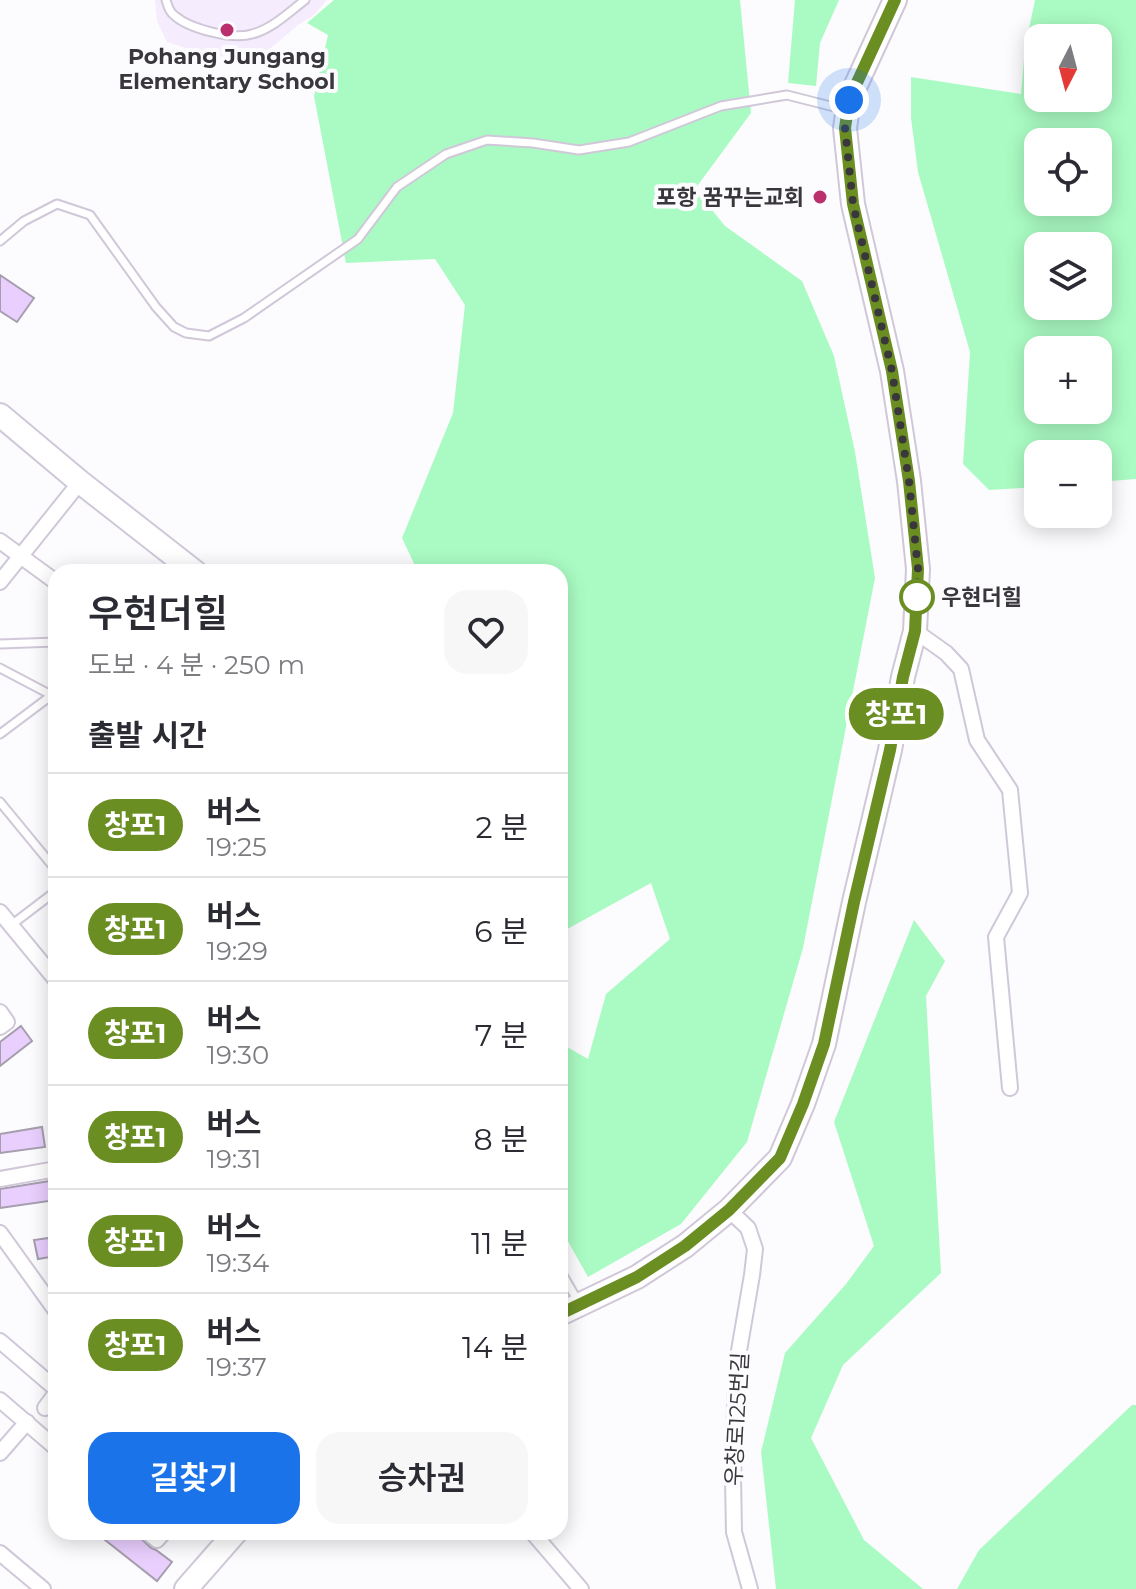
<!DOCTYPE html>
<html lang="ko">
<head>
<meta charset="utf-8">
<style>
  body { margin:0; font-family:Montserrat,"Noto Sans KR",sans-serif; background:#f7f7f7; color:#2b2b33; height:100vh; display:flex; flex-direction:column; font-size:30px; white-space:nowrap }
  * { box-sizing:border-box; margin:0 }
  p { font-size:26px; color:#7c7c81 }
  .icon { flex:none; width:44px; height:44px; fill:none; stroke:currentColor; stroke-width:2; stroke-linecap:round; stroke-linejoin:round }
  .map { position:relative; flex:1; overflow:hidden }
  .drawer { position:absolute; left:48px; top:564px; width:520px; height:976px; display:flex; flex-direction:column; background:#fff; border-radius:24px; box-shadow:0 4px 20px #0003 }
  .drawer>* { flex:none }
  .badge { padding:0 16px; border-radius:26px; font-size:28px; line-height:52px }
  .needle { width:52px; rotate:186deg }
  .controls { position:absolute; left:1024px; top:24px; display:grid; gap:16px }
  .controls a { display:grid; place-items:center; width:88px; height:88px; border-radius:16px; background:#fff; box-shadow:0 4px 20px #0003; font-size:40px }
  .you { position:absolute; width:40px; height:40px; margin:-20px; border:6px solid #fff; border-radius:50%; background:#1a73e8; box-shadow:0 0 0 12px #1a73e833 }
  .map>.badge { position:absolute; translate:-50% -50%; box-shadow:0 0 0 4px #fff }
  h2 { padding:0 40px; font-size:30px; line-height:72px }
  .round { display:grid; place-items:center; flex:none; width:84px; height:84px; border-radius:24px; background:#f7f7f7 }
  .headline { display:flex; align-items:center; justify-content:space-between; height:136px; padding:0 40px }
  h1 { font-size:38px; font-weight:600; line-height:60px }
  .action { display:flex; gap:16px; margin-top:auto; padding:16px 40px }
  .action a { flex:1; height:92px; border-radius:24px; background:#1a73e8; color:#fff; font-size:32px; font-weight:600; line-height:92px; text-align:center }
  .action a+a { background:#f7f7f7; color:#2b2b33 }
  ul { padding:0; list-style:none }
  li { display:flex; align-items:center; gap:24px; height:104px; padding:0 40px; border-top:2px solid #e1e1e2 }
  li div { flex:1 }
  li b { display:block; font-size:30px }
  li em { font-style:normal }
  li .badge { min-width:88px; font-weight:700; text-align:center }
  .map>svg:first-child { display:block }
  .built { fill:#f5ecfe }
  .green { fill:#aafbc3; fill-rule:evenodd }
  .building { fill:#e9cffe; stroke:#a69ead; stroke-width:2 }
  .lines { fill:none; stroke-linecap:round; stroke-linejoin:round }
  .lane-casing { stroke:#d0c8d8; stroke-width:11 }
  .street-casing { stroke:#d0c8d8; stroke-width:18 }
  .secondary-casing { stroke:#d0c8d8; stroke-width:26 }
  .lane { stroke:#fff; stroke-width:7 }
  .street { stroke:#fff; stroke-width:14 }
  .secondary { stroke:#fff; stroke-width:22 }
  .line-casing { stroke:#fff; stroke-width:18 }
  .line { stroke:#6b8e23; stroke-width:12 }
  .walk { stroke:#39363c; stroke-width:8; stroke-dasharray:0 14.4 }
  .poi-dot { fill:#ba306c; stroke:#fcfbfe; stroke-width:3 }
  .stop-dot { fill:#fff; stroke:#6b8e23; stroke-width:4 }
  .labels { text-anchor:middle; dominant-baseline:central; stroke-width:8; stroke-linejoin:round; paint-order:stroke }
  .poi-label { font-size:22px; font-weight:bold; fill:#39363c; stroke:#fcfbfe }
  .stop-label { font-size:22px; font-weight:bold; fill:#39363c; stroke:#fcfbfe; text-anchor:start }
  .street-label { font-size:22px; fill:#39363c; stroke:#fcfbfe }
</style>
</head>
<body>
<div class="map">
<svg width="1136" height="1589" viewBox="0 0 1136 1589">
  <rect width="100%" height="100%" fill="#fcfbfe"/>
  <polygon class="built" points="155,0 327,0 313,16 299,24 264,54 231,58 209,55 167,42 157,21"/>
  <g class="green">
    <polygon points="334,0 740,0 751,113 695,189 725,226 802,281 834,356 855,452 875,578 803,948 747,1142 681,1224 588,1277 560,1227 560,1043 588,1059 606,994 670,939 651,883 560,933 560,572 418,572 402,538 453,413 465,305 435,259 346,263 314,96 328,35 307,23"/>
    <polygon points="795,0 839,0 820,43 816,86 788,83"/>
    <path d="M1035,0H1136V479L1098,482V454H1038V487L989,490L963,464L970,352L918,172L911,118V77L1021,94L1025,48ZM1098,38V98H1038V38ZM1098,142V202H1038V142ZM1098,246V306H1038V246ZM1098,350V410H1038V350Z"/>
    <polygon points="914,920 945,961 926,996 941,1273 843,1365 811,1438 864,1540 923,1589 776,1589 761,1452 785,1353 846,1284 874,1246 834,1122"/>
    <polygon points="1132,1405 1136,1405 1136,1589 957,1589 979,1550"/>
  </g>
  <g class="building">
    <polygon points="0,275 34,298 17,322 0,311"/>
    <polygon points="21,1026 32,1041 0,1066 0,1042"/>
    <polygon points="42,1127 45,1147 0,1153 0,1134"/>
    <polygon points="56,1180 56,1200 0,1208 0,1189"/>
    <polygon points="56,1237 56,1256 38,1259 34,1240"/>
    <polygon points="95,1532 134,1532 151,1548 156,1550 172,1562 157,1581"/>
  </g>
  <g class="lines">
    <defs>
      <g id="lane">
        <path d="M166,0C168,6 169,12 175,16C190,29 233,40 252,34C272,29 289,12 305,0"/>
        <polyline points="0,241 24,221 57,204 90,215 156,307 174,327 186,333 209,336 244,318 358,239 397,187 446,154 487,140 533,143 579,150 629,142 721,106 787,95 846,110"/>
        <polyline points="0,644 56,642"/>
        <polyline points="0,668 55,697"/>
        <polyline points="0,734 52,695"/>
        <polyline points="0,802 56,870"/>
        <polyline points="10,926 56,891"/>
        <polyline points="560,1270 579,1303"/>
      </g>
      <g id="street">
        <polyline points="0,541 56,582"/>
        <polyline points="0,582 80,482"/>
        <polyline points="915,631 946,653 961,669 977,740 1010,790 1020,893 996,937 1010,1088"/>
        <polyline points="0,912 56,980"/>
        <polyline points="0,1012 7,1022 0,1027"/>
        <polyline points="0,1179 56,1169"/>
        <polyline points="729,1210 748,1228 755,1249 752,1275 736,1368 733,1478 734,1532 750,1589"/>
        <polyline points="0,1233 56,1311"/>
        <polyline points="0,1341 56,1389"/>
        <polyline points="0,1400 56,1448"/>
        <polyline points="45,1408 56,1393"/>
        <polyline points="0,1453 27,1422"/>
        <polyline points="147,1532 157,1540 164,1532"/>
        <polyline points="532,1532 581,1589"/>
        <polyline points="0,1553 43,1589"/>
      </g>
      <g id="secondary">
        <polyline points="0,415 80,482 195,572"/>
        <polyline points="560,1314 637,1277 685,1246 729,1210 780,1158 803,1104 824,1044 854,902 890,750 903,677 915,631 918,569 909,481 892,371 853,204 845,128 849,100 895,0"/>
        <polyline points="186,1589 236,1532"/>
      </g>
    </defs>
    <use href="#lane" class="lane-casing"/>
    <use href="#street" class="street-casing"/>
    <use href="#secondary" class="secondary-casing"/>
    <use href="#lane" class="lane"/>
    <use href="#street" class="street"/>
    <use href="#secondary" class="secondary"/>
  </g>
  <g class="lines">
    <defs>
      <polyline id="line" points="560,1314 637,1277 685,1246 729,1210 780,1158 803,1104 824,1044 854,902 890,750 903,677 915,631 918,569 909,481 892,371 853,204 845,128 849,100 895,0"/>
    </defs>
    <use href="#line" class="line-casing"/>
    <use href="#line" class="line"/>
    <polyline class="walk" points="849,100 845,128 853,204 892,371 909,481 918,569 916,600 917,597"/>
  </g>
  <g class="poi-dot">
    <circle cx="227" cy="30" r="8"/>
    <circle cx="820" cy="197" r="8"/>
  </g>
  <circle class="stop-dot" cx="917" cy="597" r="16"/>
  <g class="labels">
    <g class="poi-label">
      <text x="227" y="56">Pohang Jungang<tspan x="227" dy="25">Elementary School</tspan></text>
      <text x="804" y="197" text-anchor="end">포항 꿈꾸는교회</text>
    </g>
    <g class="stop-label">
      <text x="941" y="597">우현더힐</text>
    </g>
    <g class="street-label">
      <text transform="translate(737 1419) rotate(-87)">우창로125번길</text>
    </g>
  </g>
</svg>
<div class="controls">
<a><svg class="needle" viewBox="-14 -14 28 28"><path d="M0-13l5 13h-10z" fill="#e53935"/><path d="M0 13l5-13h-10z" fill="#7c7c81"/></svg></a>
<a><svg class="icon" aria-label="locate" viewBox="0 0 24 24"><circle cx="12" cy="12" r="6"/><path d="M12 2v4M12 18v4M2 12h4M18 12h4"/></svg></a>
<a><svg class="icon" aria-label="layers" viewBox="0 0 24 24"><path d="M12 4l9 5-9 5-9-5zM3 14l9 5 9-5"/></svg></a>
<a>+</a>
<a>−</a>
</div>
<div class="you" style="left:849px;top:100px"></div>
<b class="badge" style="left:896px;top:714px;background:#6b8e23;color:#fff">창포1</b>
<section class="drawer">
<div class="headline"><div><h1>우현더힐</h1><p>도보 · 4 분 · 250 m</p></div><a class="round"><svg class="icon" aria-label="heart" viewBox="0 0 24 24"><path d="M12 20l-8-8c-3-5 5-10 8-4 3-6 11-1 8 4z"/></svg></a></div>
<h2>출발 시간</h2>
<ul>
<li><span class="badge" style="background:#6b8e23;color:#fff">창포1</span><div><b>버스</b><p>19:25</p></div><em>2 분</em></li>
<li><span class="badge" style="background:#6b8e23;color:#fff">창포1</span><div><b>버스</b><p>19:29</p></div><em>6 분</em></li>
<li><span class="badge" style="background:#6b8e23;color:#fff">창포1</span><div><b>버스</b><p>19:30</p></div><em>7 분</em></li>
<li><span class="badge" style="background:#6b8e23;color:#fff">창포1</span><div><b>버스</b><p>19:31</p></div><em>8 분</em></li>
<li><span class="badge" style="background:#6b8e23;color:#fff">창포1</span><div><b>버스</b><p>19:34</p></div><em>11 분</em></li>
<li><span class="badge" style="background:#6b8e23;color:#fff">창포1</span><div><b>버스</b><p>19:37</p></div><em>14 분</em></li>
</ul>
<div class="action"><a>길찾기</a><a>승차권</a></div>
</section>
</div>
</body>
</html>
